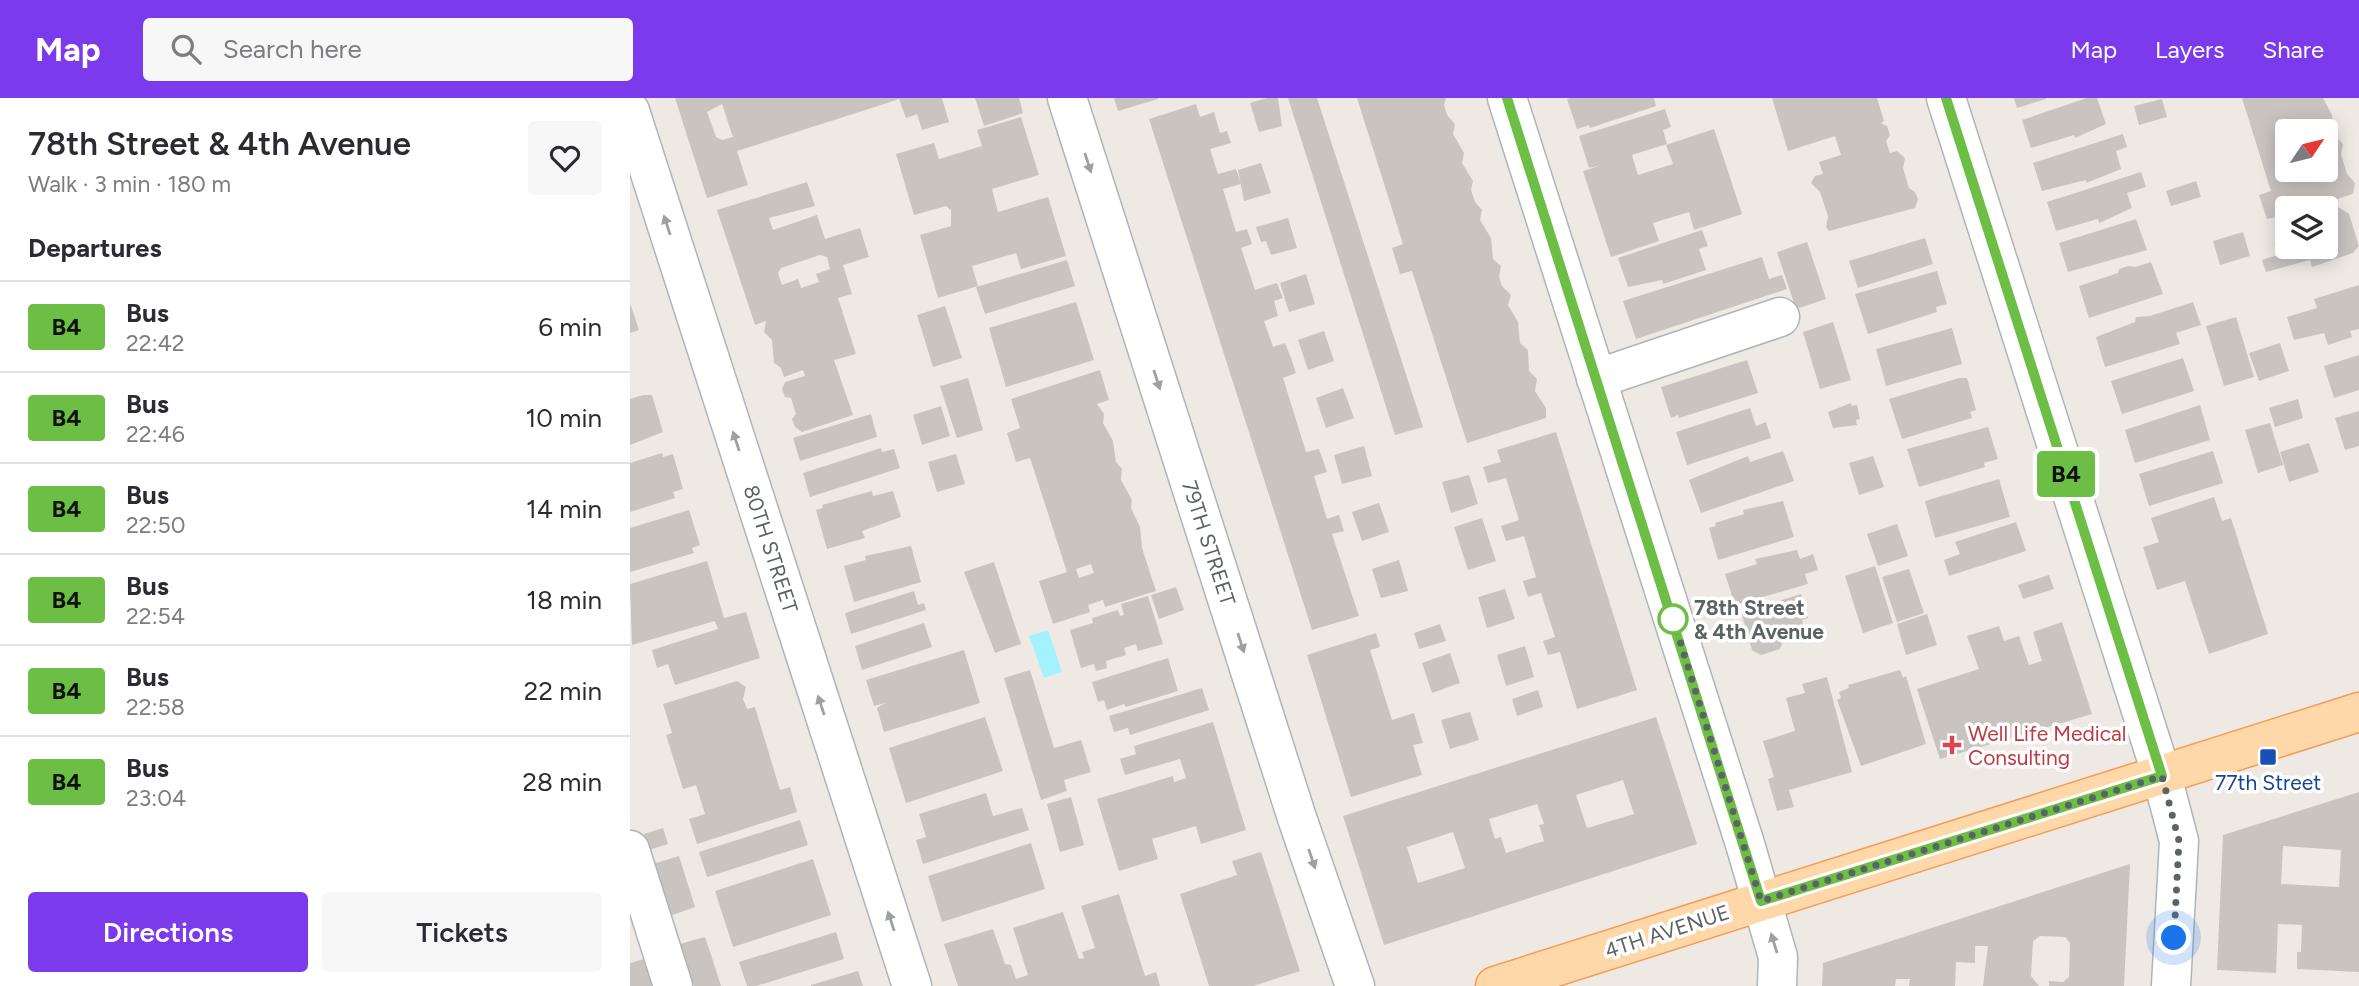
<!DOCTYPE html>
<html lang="en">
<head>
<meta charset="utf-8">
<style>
  body { margin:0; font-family:Figtree,sans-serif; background:#f7f7f7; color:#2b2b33; height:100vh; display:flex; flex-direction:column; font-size:26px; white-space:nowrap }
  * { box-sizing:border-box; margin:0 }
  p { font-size:23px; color:#7c7c81 }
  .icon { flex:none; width:38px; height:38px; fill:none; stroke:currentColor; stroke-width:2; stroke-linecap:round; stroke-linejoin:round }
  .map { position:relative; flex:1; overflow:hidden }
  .sheet { display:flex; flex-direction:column; background:#fff; width:630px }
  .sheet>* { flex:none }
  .badge { padding:0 14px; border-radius:5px; font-size:24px; line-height:46px }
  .needle { width:46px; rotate:55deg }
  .tools { position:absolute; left:1645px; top:21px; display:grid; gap:14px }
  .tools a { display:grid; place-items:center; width:63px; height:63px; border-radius:7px; background:#fff; box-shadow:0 4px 18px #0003; font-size:35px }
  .you { position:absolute; width:35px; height:35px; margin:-18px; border:5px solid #fff; border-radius:50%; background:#1a73e8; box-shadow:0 0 0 10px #1a73e833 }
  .map>.badge { position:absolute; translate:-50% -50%; box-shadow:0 0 0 4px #fff }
  h2 { padding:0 28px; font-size:26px; line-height:63px }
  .round { display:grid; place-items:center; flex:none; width:74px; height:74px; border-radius:7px; background:#f7f7f7 }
  .head { display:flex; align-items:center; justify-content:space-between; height:119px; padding:0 28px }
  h1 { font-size:33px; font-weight:600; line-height:52px }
  .primary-button { display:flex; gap:14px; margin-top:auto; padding:14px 28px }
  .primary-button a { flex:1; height:80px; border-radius:7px; background:#7c3aed; color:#fff; font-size:28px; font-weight:600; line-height:80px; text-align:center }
  .primary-button a+a { background:#f7f7f7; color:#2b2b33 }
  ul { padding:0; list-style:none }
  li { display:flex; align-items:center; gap:21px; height:91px; padding:0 28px; border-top:2px solid #e1e1e2 }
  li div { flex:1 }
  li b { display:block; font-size:26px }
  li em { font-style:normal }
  li .badge { min-width:77px; font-weight:700; text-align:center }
  header { display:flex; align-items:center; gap:42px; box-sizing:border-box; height:98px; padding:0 35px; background:#7c3aed; color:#fff }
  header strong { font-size:33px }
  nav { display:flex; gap:38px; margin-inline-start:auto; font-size:24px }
  .search { width:490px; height:63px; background:#f7f7f7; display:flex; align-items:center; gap:18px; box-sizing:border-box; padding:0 24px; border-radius:7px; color:#7c7c81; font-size:26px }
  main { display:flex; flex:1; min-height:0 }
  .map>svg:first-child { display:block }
  .water { fill:#a4f2ff }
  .building { fill:#cac4c1; fill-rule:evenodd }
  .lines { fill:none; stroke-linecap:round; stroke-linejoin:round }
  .minor-casing { stroke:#afb5b7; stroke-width:41 }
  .major-casing { stroke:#f69b56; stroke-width:41 }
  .minor { stroke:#fff; stroke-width:38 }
  .major { stroke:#ffd8a9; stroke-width:38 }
  .oneway { fill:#9da1a3 }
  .line-casing { stroke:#fff; stroke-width:16 }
  .line { stroke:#6cbe45; stroke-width:10 }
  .walk { stroke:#5c6365; stroke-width:7; stroke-dasharray:0 12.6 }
  .stop-dot { fill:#fff; stroke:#6cbe45; stroke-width:3.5 }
  .health-dot { fill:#e0444e; stroke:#fff; stroke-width:2.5 }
  .transit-dot { fill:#1a4fb4; stroke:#fff; stroke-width:2.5 }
  .labels { text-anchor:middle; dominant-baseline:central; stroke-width:7; stroke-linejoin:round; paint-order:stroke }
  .street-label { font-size:21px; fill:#5c6365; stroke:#fff }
  .stop-label { font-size:21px; font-weight:bold; fill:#5c6365; stroke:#fff; text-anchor:start }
  .health-label { font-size:21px; fill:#be3a42; stroke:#fff; text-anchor:start }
  .transit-label { font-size:21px; fill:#164399; stroke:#fff }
</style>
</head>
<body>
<header>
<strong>Map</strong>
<div class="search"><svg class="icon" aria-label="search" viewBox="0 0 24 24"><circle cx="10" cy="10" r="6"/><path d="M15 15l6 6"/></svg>Search here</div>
<nav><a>Map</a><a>Layers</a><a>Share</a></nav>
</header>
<main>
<section class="sheet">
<div class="head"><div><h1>78th Street &amp; 4th Avenue</h1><p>Walk · 3 min · 180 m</p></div><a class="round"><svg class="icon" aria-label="heart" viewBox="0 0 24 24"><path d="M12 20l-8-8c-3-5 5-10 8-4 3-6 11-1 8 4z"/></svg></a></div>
<h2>Departures</h2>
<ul>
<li><span class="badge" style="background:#6cbe45;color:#111">B4</span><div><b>Bus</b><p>22:42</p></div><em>6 min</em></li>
<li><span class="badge" style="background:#6cbe45;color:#111">B4</span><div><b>Bus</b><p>22:46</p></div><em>10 min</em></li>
<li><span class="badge" style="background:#6cbe45;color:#111">B4</span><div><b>Bus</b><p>22:50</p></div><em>14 min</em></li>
<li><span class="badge" style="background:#6cbe45;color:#111">B4</span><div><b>Bus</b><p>22:54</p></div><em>18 min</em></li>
<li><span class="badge" style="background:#6cbe45;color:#111">B4</span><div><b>Bus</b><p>22:58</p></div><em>22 min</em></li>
<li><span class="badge" style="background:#6cbe45;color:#111">B4</span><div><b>Bus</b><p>23:04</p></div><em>28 min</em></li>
</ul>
<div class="primary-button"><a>Directions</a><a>Tickets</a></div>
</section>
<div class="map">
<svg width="1729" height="888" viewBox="0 0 1729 888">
  <rect width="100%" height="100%" fill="#efe9e4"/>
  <polygon class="water" points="418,532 432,574 414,580 399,538"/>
  <g class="building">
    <path d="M45,0H312L319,24L292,32L287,16L276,20L269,1L251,7L107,53L118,87L77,100ZM92,6L103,39L92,42L86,39L77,14Z"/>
    <polygon points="345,0 389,0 393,15 354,28"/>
    <polygon points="484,0 528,0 528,1 488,13"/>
    <polygon points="637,0 648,0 652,28 629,34 620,5"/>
    <polygon points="658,0 687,0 793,329 765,337"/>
    <polygon points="727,0 816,0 814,7 817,17 825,26 823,36 834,55 832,65 843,83 841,92 845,104 852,112 850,122 861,140 863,161 871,168 869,179 872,188 881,197 878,207 888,224 890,245 898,252 899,273 907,281 905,293 916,310 916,320 837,345 782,173 770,176 762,150 773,146"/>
    <polygon points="941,0 1024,0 1026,8 960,30 959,27 947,31 937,1"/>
    <polygon points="1142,0 1247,0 1254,23 1251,25 1257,28 1260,37 1256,43 1260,55 1267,53 1275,60 1273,70 1279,90 1285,94 1288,101 1285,110 1199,133 1196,129 1198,118 1190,94 1181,85 1185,78 1193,76 1189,64 1211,57 1205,38 1158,53"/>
    <polygon points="1384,0 1416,0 1416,1 1387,10"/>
    <polygon points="1457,0 1467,0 1476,26 1445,40 1444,37 1401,50 1392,22"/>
    <path d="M1612,0H1693L1702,17L1705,38L1713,46L1711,56L1717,76L1725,85L1723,96L1679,110H1657V117L1637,121L1629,97L1641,93ZM1657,33H1696V72H1657Z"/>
    <polygon points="1532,1 1537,19 1509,27 1504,8"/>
    <polygon points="566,6 570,19 584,14 590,35 597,33 601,45 580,51 588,76 606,71 611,86 593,91 606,134 617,131 622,146 611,150 625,192 647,185 653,200 644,203 648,218 634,223 643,249 655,245 661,260 666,275 653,280 676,354 689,351 697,374 684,378 697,421 709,417 714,433 702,436 729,518 682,532 519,21"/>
    <polygon points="1035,11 1041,29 1033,32 1037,46 1002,57 1008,77 1043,66 1036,47 1084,31 1112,116 1064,132 1059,114 1023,125 1029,143 981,159 953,73 972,67 959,70 949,38"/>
    <polygon points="391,19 409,77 362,91 368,114 418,99 436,158 391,171 386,155 342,168 348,188 308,200 290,137 321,128 321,112 316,108 284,117 266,56 304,45 309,61 352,48 347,32"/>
    <polygon points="1493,36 1497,49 1486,53 1491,71 1456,85 1456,82 1412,93 1403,65"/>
    <polygon points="631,65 641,95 614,103 608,72"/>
    <polygon points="1511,74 1516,89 1497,95 1502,110 1469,125 1468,121 1426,133 1417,104"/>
    <polygon points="1566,83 1571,99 1541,108 1536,93"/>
    <path d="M177,84L185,108L139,120L143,132L187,117L195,141L230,130L239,159L213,167L222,196L208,200L226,256L204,262L223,317L172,334L165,329L162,321L166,316L161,300L155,299L152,291L155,284L175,278L173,272L154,279L151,270L144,265L142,242L134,234L136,223L125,227L87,112ZM190,157L197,159L200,171L186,176L189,184L171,190L168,181L152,187L148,175L151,170Z"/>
    <polygon points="1708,109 1719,116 1729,148 1723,155 1682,169 1680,162 1636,174 1632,162 1648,157 1644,145 1657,141 1657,149 1696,149 1696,113"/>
    <polygon points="658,120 667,150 641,157 636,143 631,144 626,129"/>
    <polygon points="1506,121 1517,152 1438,174 1429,145"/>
    <polygon points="1072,132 1078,148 1069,151 1076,172 1033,186 1032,182 998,189 988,160"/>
    <polygon points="1613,134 1620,158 1590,167 1583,143"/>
    <polygon points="1295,140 1303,166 1228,190 1219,163"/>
    <polygon points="1177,144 1196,201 1166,211 1147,154"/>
    <polygon points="1132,159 1139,181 1152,177 1157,191 1006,241 993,203"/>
    <polygon points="437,162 445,188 355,216 346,189"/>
    <polygon points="1521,164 1533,196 1459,220 1449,188 1488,175 1489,171 1498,168 1505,169"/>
    <polygon points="1307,173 1317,206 1306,209 1307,214 1238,236 1225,196"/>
    <polygon points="676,176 685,206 659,214 650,185"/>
    <polygon points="1729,187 1729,231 1720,233 1722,239 1698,247 1694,235 1664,242 1657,219 1687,210 1684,201"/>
    <polygon points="446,204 464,262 376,289 359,230"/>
    <polygon points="1563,204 1571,227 1546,235 1550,246 1475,269 1466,239 1505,224 1506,219 1520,218"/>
    <polygon points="0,205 9,232 0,235"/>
    <polygon points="315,208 332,260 303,269 287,217"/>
    <polygon points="1606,219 1624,279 1594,288 1576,228"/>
    <polygon points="1203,224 1221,282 1190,291 1173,234"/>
    <polygon points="1322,230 1332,266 1256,288 1246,251"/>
    <polygon points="694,233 704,263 678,272 668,242"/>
    <polygon points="1650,245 1659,273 1629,283 1619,255"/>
    <polygon points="1729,257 1729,292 1704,300 1694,268"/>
    <polygon points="1553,260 1564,293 1492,316 1481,283"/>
    <polygon points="1117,262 1128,295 1049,320 1048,317 1041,320 1031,289"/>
    <path d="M470,272L479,302L467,306L474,316L473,325L483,343L486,364L492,371L491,382L502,402L501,410L510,429L512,450L526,493L475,509L473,502L458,507L460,514L423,526L409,483L437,474L400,360L386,364L377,335L390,330L381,301ZM461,466L464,475L449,480L446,471Z"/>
    <polygon points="338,280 353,332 327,340 310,288"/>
    <polygon points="1329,280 1337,280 1346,312 1340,314 1342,320 1272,341 1259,301"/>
    <polygon points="713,290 724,320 696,330 686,300"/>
    <polygon points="13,297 22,297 33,334 0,347 0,301"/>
    <polygon points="1668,301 1673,320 1645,329 1639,310"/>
    <polygon points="1221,305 1222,308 1227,307 1230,321 1226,322 1227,327 1203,330 1198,314"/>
    <polygon points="1570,307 1580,342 1505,365 1495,332"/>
    <polygon points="311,308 320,338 292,347 283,317"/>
    <polygon points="1120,310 1126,328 1136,324 1141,340 1057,367 1046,334"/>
    <polygon points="1729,313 1729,348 1715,352 1705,320"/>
    <polygon points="241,316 247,339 170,363 163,340"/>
    <polygon points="1640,325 1653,367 1628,375 1615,332"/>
    <polygon points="1358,329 1368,361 1354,365 1355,369 1289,389 1277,351"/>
    <polygon points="926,334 1007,592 947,611 930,554 918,557 913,543 925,539 911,495 898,499 893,483 906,479 894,438 876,443 871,428 889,422 876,380 858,385 853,369 871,364 867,352"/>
    <polygon points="1679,345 1689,374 1659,384 1650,354"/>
    <polygon points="734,348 742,378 712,386 704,357"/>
    <polygon points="251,350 252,354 264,351 270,370 180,399 173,375"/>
    <polygon points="1153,353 1164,383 1071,415 1059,382 1118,358 1120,364"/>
    <polygon points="1583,353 1593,385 1519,408 1509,376"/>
    <polygon points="32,355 33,359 43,356 53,391 43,394 45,400 0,414 0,365"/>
    <polygon points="326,356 335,386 307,394 298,364"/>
    <polygon points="1243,358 1254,389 1229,397 1219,365"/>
    <polygon points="839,377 848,406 821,415 812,384"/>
    <polygon points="1369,381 1380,419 1305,440 1295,403"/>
    <polygon points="242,393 243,398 263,393 271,419 232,433 235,440 197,451 186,412 193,410 192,407"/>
    <polygon points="1584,399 1592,423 1601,420 1638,536 1579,556 1555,483 1527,492 1513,449 1529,444 1521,420"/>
    <polygon points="1153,403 1164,439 1088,462 1079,430 1086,428 1085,425 1114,416 1113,412"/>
    <polygon points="749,405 759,434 732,443 722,414"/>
    <polygon points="59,412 70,447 62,450 64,455 0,474 0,430"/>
    <polygon points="852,420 866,463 838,472 824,429"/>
    <polygon points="1386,424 1396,453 1319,478 1314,462 1330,456 1325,444"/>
    <polygon points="1267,426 1278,458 1248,468 1237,436"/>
    <polygon points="281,448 291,484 224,504 214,468 236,462 235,458"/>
    <polygon points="1167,452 1170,461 1183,456 1188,472 1175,476 1178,486 1105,507 1095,476 1127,466 1125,461"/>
    <polygon points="769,462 778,493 751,500 742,471"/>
    <polygon points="77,463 94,520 116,514 130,560 45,587 38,566 27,570 22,552 88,531 85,523 2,547 0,486"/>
    <polygon points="364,464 391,546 365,555 334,474"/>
    <polygon points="1245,468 1263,525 1233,535 1215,478"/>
    <polygon points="1279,471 1294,515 1267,524 1252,479"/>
    <polygon points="1419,477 1424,491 1393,501 1388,487"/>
    <polygon points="546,489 554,512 529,521 521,497"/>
    <polygon points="875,491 885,521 857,530 848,499"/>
    <polygon points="284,493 288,507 294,505 296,512 221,536 215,515"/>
    <polygon points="1171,496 1178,520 1172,522 1176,538 1153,543 1150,551 1131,557 1122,552 1111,514"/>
    <polygon points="518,498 533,546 508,553 506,546 494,550 496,557 476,563 477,570 466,573 464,566 451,570 440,532 463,525 462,520 488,512 490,518 494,517 491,506"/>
    <polygon points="1297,516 1307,547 1276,557 1267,526"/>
    <polygon points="1432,524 1462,616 1310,661 1287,591 1349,571 1337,538 1369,528 1374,543 1389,538 1399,567 1412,563 1403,534"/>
    <polygon points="294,525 302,549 232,572 225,548"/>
    <polygon points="810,526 816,543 789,551 784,535"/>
    <polygon points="746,535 750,549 740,552 762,622 784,615 793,645 783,647 792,677 721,699 677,557"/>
    <polygon points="895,548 904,579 876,588 867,557"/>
    <polygon points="334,552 350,605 254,634 247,610 255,605 244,608 236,582"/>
    <polygon points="820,555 830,585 802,595 792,565"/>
    <polygon points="538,560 548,593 496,609 494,606 477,612 474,602 468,604 462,584"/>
    <polygon points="400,572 424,650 451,642 461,674 434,682 437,693 411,702 374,580"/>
    <polygon points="1270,572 1273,580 1276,578 1296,646 1231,668 1207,602 1211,600 1209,594 1219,590 1218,587"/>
    <polygon points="1197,579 1222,674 1159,692 1164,709 1147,713 1138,681 1144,679 1133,643 1165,633 1156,600 1175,595 1172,586"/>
    <polygon points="107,583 116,589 113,601 117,611 125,609 150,692 160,689 167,714 67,746 59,721 75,716 66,687 53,691 36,637 42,635 33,606"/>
    <polygon points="572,590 579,612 500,637 498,630 484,634 479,618"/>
    <polygon points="908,592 913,609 887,618 882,601"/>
    <polygon points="840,614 849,642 820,651 811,622"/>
    <polygon points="355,619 373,673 276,705 259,650"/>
    <path d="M1026,619L1067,746L754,847L713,718ZM993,682L1004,716L957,730L946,697ZM907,706L914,726L909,727L914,743L876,755L871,739L865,741L859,721ZM823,734L835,770L788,785L777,749Z"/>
    <polygon points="583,624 616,732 571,746 566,728 522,741 528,761 489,773 467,701 543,678 544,684 556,680 550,661 495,677 490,661 506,656 504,648"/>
    <path d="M1729,694V874L1667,871V854H1671L1672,827L1648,826L1646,875L1587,872L1593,737ZM1653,748L1711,752L1709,789L1651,786Z"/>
    <polygon points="356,695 363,718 392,710 399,732 293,766 286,742 296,739 289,716"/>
    <polygon points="441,699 454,747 430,754 417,706"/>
    <polygon points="170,722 178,747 77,779 69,754"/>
    <polygon points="33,730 38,746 19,752 14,736"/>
    <polygon points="401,745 415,791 312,824 298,778"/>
    <polygon points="631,754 670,873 623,888 579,888 550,796 607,777 602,763"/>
    <polygon points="49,758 65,809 40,818 23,766"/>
    <polygon points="183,761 201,817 103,849 85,793"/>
    <polygon points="1500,766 1494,888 1419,888 1419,883 1433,884 1439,879 1440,845 1435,839 1410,838 1403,843 1401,878 1409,888 1353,888 1358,848 1345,848 1345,865 1326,864 1325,888 1279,888 1280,881 1266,881 1265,888 1192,888 1193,865"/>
    <polygon points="489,796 515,878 526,874 530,888 328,888 314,846 363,831 375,866 381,867 386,881 398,877 383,830 433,814 449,861 454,860 452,854 465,850 451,808"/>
    <polygon points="206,834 214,861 126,888 117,888 109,864"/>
    <polygon points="75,839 83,863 91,888 64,888 50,846"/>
    <polygon points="21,859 30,888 0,888 0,865"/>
    <polygon points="228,873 233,888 181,888 181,887"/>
  </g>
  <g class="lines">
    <defs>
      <g id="minor">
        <polyline points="437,0 667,720 725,888"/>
        <polyline points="877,0 1115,746 1148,859 1147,888"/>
        <polyline points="1316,0 1532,678 1549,743 1541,888"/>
        <polyline points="0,13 282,888"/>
        <polyline points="966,281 1150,219"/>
        <polyline points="0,752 43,888"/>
      </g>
      <polyline id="major" points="865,888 1729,614"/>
    </defs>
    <use href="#minor" class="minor-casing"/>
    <use href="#major" class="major-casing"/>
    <use href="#minor" class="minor"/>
    <use href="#major" class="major"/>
  </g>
  <defs><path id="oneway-solid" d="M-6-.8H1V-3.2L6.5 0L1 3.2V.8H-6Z" transform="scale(1.75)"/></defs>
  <g class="oneway">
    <use href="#oneway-solid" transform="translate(458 65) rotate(72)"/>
    <use href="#oneway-solid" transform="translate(37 127) rotate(-108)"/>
    <use href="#oneway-solid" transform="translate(527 282) rotate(72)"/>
    <use href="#oneway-solid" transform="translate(106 343) rotate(-108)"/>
    <use href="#oneway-solid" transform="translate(611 545) rotate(72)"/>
    <use href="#oneway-solid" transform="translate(191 607) rotate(-108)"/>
    <use href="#oneway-solid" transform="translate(682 761) rotate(71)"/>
    <use href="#oneway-solid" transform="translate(261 823) rotate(-108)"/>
    <use href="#oneway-solid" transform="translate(1144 845) rotate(-107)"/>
  </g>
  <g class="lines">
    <defs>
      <polyline id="line" points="877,0 1131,803 1532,678 1316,0"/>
    </defs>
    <use href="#line" class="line-casing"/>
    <use href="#line" class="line"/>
    <polyline class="walk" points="1043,521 1131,803 1532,678 1549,743 1544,840"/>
  </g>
  <circle class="stop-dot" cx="1043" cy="521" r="14"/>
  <path class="health-dot" d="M1318.5 636.5h7v7h7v7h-7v7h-7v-7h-7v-7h7z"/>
  <rect class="transit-dot" x="1629" y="650" width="18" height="18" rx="3.5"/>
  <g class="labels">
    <g class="street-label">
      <text transform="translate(579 445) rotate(72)">79TH STREET</text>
      <text transform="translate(141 451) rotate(72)">80TH STREET</text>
      <text transform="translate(1037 833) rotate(-18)">4TH AVENUE</text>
    </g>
    <g class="stop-label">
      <text x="1064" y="509">78th Street<tspan x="1064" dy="24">&amp; 4th Avenue</tspan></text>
    </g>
    <g class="health-label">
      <text x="1338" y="635">Well Life Medical<tspan x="1338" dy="24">Consulting</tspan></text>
    </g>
    <g class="transit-label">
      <text x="1638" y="684">77th Street</text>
    </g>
  </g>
</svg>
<div class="tools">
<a><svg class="needle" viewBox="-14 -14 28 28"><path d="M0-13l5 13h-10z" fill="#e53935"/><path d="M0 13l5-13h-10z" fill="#7c7c81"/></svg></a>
<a><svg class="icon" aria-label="layers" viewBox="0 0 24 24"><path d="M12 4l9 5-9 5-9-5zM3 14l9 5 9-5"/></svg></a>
</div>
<div class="you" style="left:1544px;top:840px"></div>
<b class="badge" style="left:1436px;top:376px;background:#6cbe45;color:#111">B4</b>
</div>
</main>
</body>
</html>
